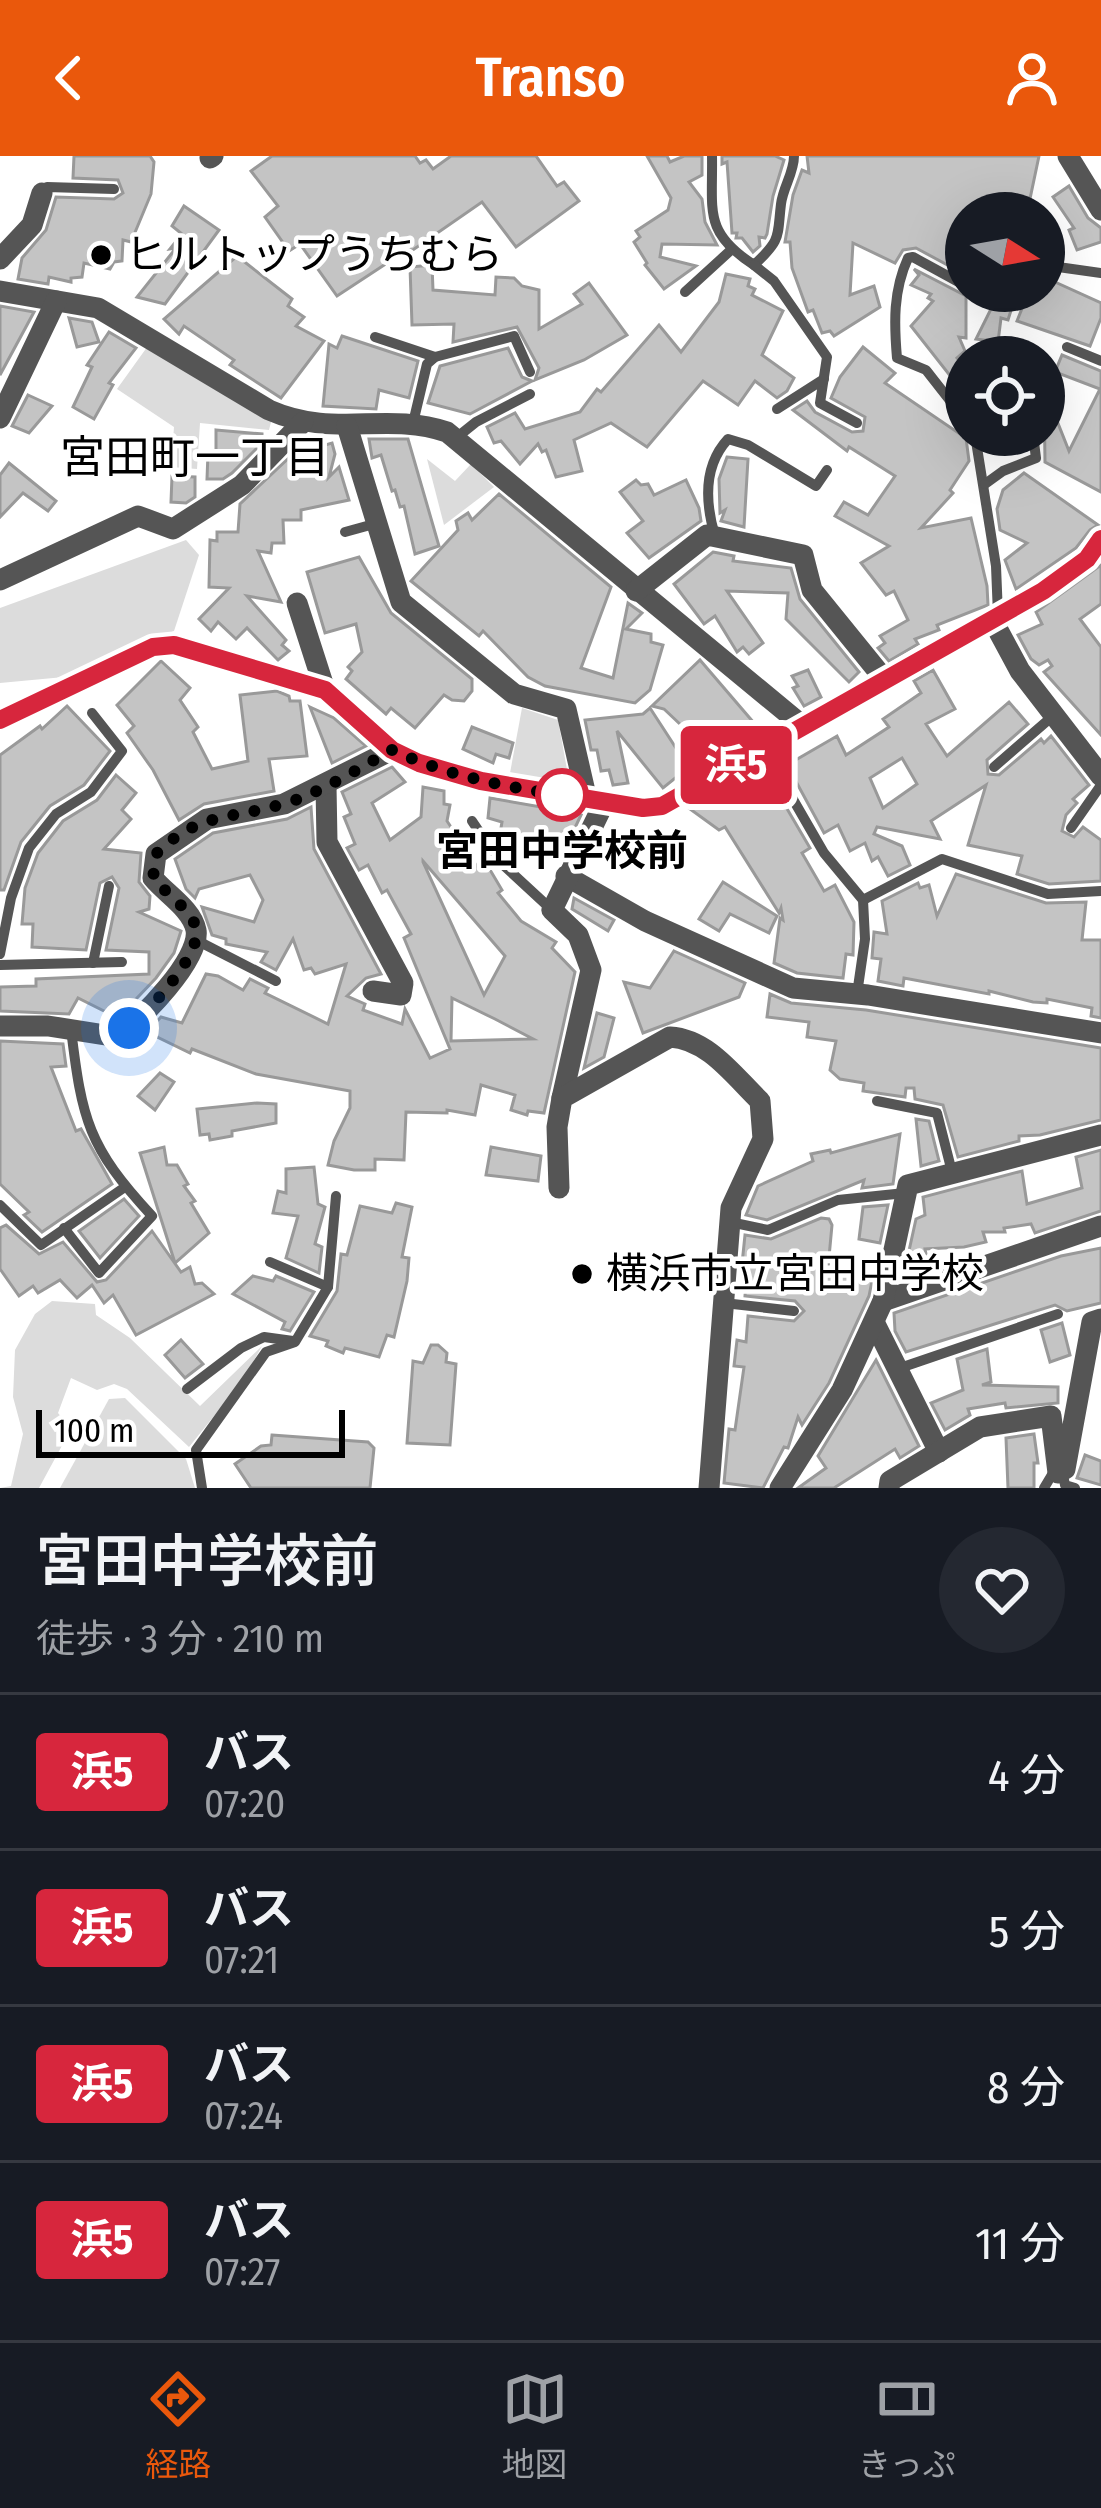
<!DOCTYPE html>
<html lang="ja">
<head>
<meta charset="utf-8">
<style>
  body { margin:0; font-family:"Fira Sans Condensed","Noto Sans JP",sans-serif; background:#242831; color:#f1f3f6; height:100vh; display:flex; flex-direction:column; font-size:45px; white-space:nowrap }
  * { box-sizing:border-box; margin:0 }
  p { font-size:39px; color:#9ea1a6 }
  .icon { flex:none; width:66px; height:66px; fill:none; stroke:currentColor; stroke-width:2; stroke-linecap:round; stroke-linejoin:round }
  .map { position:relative; height:1332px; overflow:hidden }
  .sheet { display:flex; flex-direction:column; background:#171b24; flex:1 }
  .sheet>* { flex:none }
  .badge { padding:0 24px; border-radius:9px; font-size:42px; line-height:78px }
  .needle { width:78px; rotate:101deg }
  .tools { position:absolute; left:945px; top:36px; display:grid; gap:24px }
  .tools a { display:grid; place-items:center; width:120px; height:120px; border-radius:50%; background:#171b24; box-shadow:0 12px 48px #0002; font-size:60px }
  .scale { position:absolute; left:36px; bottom:30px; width:309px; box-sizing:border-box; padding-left:12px; border:6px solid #000; border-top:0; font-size:33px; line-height:42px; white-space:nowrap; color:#000; -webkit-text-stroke:9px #fff; paint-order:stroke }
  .you { position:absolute; width:60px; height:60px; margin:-30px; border:9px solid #fff; border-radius:50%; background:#1a73e8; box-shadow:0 0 0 18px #1a73e833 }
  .map>.badge { position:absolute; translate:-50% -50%; box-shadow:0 0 0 6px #fff }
  .round { display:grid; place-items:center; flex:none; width:126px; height:126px; border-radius:63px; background:#242831 }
  .head { display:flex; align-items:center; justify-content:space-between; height:204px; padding:0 36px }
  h1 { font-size:57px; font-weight:600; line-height:90px }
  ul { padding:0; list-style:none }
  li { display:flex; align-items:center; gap:36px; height:156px; padding:0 36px; border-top:3px solid #363941 }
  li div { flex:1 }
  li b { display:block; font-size:45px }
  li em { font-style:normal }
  li .badge { min-width:132px; font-weight:700; text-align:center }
  header { display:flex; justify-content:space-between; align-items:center; height:156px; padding:0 36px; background:#ea580c; color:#fff; font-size:54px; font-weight:600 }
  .tab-bar { display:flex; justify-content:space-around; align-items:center; height:168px; border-top:3px solid #363941; background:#171b24; font-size:33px; color:#9ea1a6 }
  .tab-bar a { display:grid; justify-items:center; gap:6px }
  .tab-bar .current { color:#ea580c }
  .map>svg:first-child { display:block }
  .green { fill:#dcdcdc }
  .building { fill:#c4c4c4; stroke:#999; stroke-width:3; fill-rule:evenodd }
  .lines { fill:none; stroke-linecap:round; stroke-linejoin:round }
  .lane { stroke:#555; stroke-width:10 }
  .street { stroke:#555; stroke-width:21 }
  .line-casing { stroke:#fff; stroke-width:27 }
  .line { stroke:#d7263d; stroke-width:18 }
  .walk { stroke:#000; stroke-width:12; stroke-dasharray:0 21.6 }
  .poi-dot { fill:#000; stroke:#fff; stroke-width:4.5 }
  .stop-dot { fill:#fff; stroke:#d7263d; stroke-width:6 }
  .labels { text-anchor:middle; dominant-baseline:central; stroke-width:9; stroke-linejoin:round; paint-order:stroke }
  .poi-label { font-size:42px; fill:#000; stroke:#fff; text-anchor:start }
  .stop-label { font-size:42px; font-weight:bold; fill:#000; stroke:#fff }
  .neighbourhood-label { font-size:45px; fill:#000; stroke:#fff }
</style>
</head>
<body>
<header><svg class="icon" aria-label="back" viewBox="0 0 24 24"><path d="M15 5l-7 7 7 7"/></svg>Transo<svg class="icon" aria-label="person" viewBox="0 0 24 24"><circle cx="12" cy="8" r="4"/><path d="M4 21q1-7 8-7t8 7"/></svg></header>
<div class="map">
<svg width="1101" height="1332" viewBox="0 0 1101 1332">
  <rect width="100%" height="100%" fill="#fff"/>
  <g class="green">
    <polygon points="150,187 272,262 269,274 200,267 197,313 171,311 174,271 117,233"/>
    <polygon points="427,303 455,325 471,308 494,331 444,369"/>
    <polygon points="186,384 199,399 174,475 64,521 0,527 0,452"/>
    <polygon points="522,552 558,564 568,619 561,626 510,617"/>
    <polygon points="52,1145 95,1148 96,1159 130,1182 200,1250 262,1190 243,1224 189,1291 127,1233 114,1228 97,1234 71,1222 58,1257 71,1273 39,1332 0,1332 11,1330 23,1278 13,1241 15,1194 35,1158"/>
    <polygon points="125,1242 186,1303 195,1332 60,1332 109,1243"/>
  </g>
  <g class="building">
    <polygon points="74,0 150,0 154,6 151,38 131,86 123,84 122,105 114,106 110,113 84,107 82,121 71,122 71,126 49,121 48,128 18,123 22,102 46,74 56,41 114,43 123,37 118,24 73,22"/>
    <polygon points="272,0 415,0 420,7 426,4 433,13 451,0 536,0 557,30 564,26 579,45 516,91 482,46 410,96 410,92 337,140 300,88 289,95 265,61 278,50 251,15"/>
    <polygon points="647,0 667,0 670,6 684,0 702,0 702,19 689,26 702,43 705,66 717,89 662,88 660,101 696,110 664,133 645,109 647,107 634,86 640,81 636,75 668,54 671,42"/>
    <polygon points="722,0 775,0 784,4 773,40 767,78 765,82 759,81 760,90 753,96 742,82 736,82 737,77 732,77 727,6 722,8"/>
    <polygon points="807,0 1039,0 1027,57 966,57 966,119 916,92 903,94 895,107 853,87 850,139 874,130 880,151 834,180 830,175 822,177 813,154 808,156 792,112 790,86 785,86 793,39 802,14 809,17"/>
    <polygon points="1069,30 1088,62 1101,72 1101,86 1077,94 1069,74 1074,72 1053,41"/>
    <polygon points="184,50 219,74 165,148 137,141 176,92 170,93 182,78 172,70"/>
    <polygon points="237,100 292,143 288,150 304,161 296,170 324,185 281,242 230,209 234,204 184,170 179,178 164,163"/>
    <polygon points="432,109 433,134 495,139 496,121 514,122 522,130 539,134 539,173 582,148 574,138 589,127 627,179 584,204 535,224 539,212 517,171 453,186 454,168 412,169 410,111"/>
    <polygon points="914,113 966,140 966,182 959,181 965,195 957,202 966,213 966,240 911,170 933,145 928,142 931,138 911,129 919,119"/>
    <polygon points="726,118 750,123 748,130 755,133 752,139 783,155 762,199 794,222 787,235 777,242 755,225 738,249 703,225 647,291 611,267 574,284 582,315 556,321 546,294 542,296 538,288 520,308 501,285 494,287 487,271 515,257 525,273 580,256 597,233 601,236 659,169 681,196 719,146"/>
    <polygon points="1044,121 1101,147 1101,162 1090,190 1017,165 1029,135 1044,135"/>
    <polygon points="995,135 1005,135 1004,145 1013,148 1008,164 1001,162 998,186 976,183 995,145"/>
    <polygon points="0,150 34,156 0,219"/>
    <polygon points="69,162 92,166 99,186 77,191"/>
    <polygon points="109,176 136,192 109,227 113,229 94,263 73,251 92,211 87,209"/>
    <polygon points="342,180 418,205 409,242 379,234 376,253 323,250 329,188 337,192"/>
    <polygon points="863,191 895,217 885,227 966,282 969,305 950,334 953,337 921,372 971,362 987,430 988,449 937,469 939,474 915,483 918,488 889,505 878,492 885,487 880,480 908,464 894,435 886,439 861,407 889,390 835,360 844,346 868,359 895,320 849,291 847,295 793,254 807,245 815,256 852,276 863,275 865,261 831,242 840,221"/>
    <polygon points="508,192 522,221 532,225 470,258 428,247 440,210"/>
    <polygon points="1062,199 1101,215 1101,336 1045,306 1044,232 1069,295 1100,233 1055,216"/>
    <polygon points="28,239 52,250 29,277 12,270"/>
    <polygon points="216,274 262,278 262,287 232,317 223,323 207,323 208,297 216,298"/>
    <polygon points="369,283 408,283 439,390 415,398 404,350 400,351 395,334 392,335 381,299 372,302"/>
    <polygon points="332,287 335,298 329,321 339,311 349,344 301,354 301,364 283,364 284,387 272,387 271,397 258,395 281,446 247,440 286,484 282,489 289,495 278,504 247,472 236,483 218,466 211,475 199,463 229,432 209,431 210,384 217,385 217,376 238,376 240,348 293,298"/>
    <polygon points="727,301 748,303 744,371 721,365 725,354 720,357 719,323"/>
    <polygon points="9,307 56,345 48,355 23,337 0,361 0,319"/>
    <polygon points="1024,317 1098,369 1090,374 1076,392 1016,433 1005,404 1027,387 1000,374 997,353 1003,334"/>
    <polygon points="172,320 195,321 195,341 186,347 171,346"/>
    <polygon points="636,324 641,329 648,328 654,339 686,324 699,352 701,365 649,402 627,377 643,365 620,336"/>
    <polygon points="499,338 611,431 581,512 613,522 628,447 642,457 626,473 651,478 651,486 663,489 650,534 635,547 545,530 528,521 483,475 479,480 411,425 458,374 456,365 468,357 472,364"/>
    <polygon points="713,396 734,400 733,405 791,412 800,443 859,516 849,526 786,463 788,437 727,435 763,487 749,498 743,491 737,496 715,460 704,468 674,428"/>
    <polygon points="359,401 391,457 472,523 472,535 464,545 452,544 444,539 415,572 391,552 386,558 346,523 352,515 348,511 362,496 356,468 325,477 307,416"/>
    <polygon points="1101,409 1101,448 1080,463 1101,491 1101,579 1044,516 1052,510 1048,504 1039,509 1031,503 1018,479 1042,468 1036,456"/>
    <polygon points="700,504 760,574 716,602 664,553 652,550"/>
    <polygon points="161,505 190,532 180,544 198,571 193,576 212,613 248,605 240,539 277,535 289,540 290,545 300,545 307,600 269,603 274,635 204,648 179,664 153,614 127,577 134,570 117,549"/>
    <polygon points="808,514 821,541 804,550 793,532 798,530 792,520"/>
    <path d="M933,514L955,553L926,568L947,600L1009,546L1028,568L987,604L988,618L999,619L1041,583L1044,587L1051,580L1089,629L1073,643L1077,647L1066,659L1062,675L1074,681L1083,671L1101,684V725L1049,728L1017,718L1022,700L968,689L986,629L931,665L940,683L877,671L874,678L902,690L910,709L888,720L878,701L872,705L865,687L850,695L838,669L824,677L787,609L837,580L846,599L889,571L883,563L921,537L914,525ZM902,602L917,628L883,652L870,622Z"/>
    <polygon points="67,550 110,595 84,629 50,650 21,686 4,734 0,734 0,599 40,570 42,573"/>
    <polygon points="310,551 334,562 366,590 332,607"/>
    <polygon points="650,552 687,609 684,615 663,632 617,575 628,627 613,629 609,614 601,615 597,594 591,594 585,564 643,558"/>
    <polygon points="472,571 513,587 509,602 496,598 493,607 463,593"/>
    <path d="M392,611L405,626L372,647L390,684L421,661L423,631L444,635V648L450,649L447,665L478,712L486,707L502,734L498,737L521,765L556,786L552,792L575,816L544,957L528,955L527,959L511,954L515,939L481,929L475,959L447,954V957L406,956L404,1004L375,1003V1014H354L328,1009L334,985L350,952V935L256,918L192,893L190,897L147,876L161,861L182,867L206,818L218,820L243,834L250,823L268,832L265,837L328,868L346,808L315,818L311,812L304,814L293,783L276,814L261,806L267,796L226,788V783L212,779L202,751L254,766L263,744L250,719L199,733L195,742L186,733L175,703L213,677L287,663L311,651L314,693L381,818L366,822L347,840L365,848L363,854L402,868L405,853L430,902L450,893L404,782L411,778L387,734L382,737L368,709L359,714L347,692L355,688L344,661L351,658L342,636ZM423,705L505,800L484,839L423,706ZM452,842L495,863L533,883L451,885Z"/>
    <polygon points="116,619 136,637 122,654 131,663 104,693 141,697 139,726 150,740 149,753 139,756 181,775 174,797 156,822 118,862 78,842 69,858 0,855 0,831 36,830 36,823 149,818 149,796 106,794 119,732 112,721 100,727 86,794 32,791 33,768 22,768 25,732 38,697 63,665 97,644"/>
    <polygon points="769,622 810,692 802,697 824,735 835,729 854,766 853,799 846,798 843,822 797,817 774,807 780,762 783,764 781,752 779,757 725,671 719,674 690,653 733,631 739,640"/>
    <polygon points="490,642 558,654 581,659 565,693 499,683 502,666 488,662"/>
    <polygon points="956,718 1046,747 1086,746 1082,784 1101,784 1101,862 1091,860 1092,852 1047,843 1047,847 1033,846 989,835 989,838 904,822 903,830 878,825 881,803 872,802 874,776 887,778 882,745 918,727 920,732 929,729 937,760"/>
    <polygon points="723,726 777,760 769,777 730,758 719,775 699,763"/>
    <polygon points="574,742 614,764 608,775 572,753"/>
    <polygon points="674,795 745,827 739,841 643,877 624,826 650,832"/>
    <polygon points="770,838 791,847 866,854 1101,892 1101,964 1040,979 1019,980 1019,985 958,1001 943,949 915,943 914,932 906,932 905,941 863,935 864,927 840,923 830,914 836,885 807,881 809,866 767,861"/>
    <polygon points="597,857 614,862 604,901 584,912"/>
    <polygon points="0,885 63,888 66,910 51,911 76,975 81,973 112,1028 42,1076 24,1059 29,1056 0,1028"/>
    <polygon points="160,917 174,926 155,954 138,940"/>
    <polygon points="257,947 276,948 276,967 232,975 232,980 210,984 209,978 200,979 197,953"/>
    <polygon points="916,963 929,965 939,1005 921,1010"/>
    <polygon points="900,978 893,1028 862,1032 864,1024 767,1064 746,1059 758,1030 813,1005 811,998 830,994 831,997"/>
    <polygon points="164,991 167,1009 177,1009 188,1028 184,1030 195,1045 191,1047 209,1077 175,1107 140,997"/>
    <polygon points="491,991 541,1000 538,1025 486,1019"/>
    <polygon points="1101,994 1101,1055 1035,1077 1031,1068 1004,1072 1005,1076 983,1076 986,1086 964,1091 925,1093 929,1113 903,1122 916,1063 925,1059 923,1041 1022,1015 1027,1048 1082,1032 1076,1001"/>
    <polygon points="314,1011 318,1048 325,1051 315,1088 322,1091 319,1117 286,1102 298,1060 273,1057 278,1035 286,1037 286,1013"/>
    <polygon points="124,1043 139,1060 100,1102 79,1075"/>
    <polygon points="396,1047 412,1051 402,1101 409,1102 407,1125 394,1181 387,1179 379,1201 345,1192 343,1197 326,1190 328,1185 310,1180 337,1135 341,1098 347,1099 360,1050 392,1057"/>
    <polygon points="888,1049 880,1087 859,1083 863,1051"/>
    <polygon points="821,1062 829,1063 832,1069 828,1112 873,1120 869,1140 829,1227 802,1269 798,1261 788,1292 784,1291 763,1332 724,1327 729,1273 735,1274 744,1211 734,1210 737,1184 746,1186 748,1160 794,1165 804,1155 795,1145 745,1140 747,1109 742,1108 745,1079 771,1083"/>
    <polygon points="6,1069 39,1098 63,1086 97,1126 106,1124 152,1075 181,1116 190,1111 195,1128 202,1127 214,1138 136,1179 113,1139 104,1147 92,1129 77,1142 60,1124 38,1137 33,1130 19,1140 0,1113 0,1072"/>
    <polygon points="1101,1092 1101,1147 1067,1155 1055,1149 906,1196 895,1175 894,1157 1061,1100"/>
    <polygon points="253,1120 273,1125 276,1120 314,1136 290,1175 282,1173 285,1166 233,1138"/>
    <polygon points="1062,1167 1070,1199 1050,1206 1041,1174"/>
    <polygon points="181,1184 203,1208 185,1222 165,1199"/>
    <polygon points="431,1189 438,1189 447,1197 446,1206 456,1208 450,1289 407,1287 413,1205 423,1207"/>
    <polygon points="987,1193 991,1226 982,1229 1058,1231 1058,1247 1006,1252 1005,1247 968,1253 970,1259 945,1274 931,1247 963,1234 957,1203"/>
    <polygon points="876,1204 919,1290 900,1302 895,1293 834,1332 798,1332 826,1312 818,1300"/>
    <polygon points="1034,1278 1038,1307 1034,1307 1034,1332 1008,1332 1006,1282"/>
    <polygon points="272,1279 368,1286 374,1292 370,1332 251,1332 235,1308 261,1290 271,1289"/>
    <polygon points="1085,1299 1101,1305 1101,1329 1077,1322"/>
  </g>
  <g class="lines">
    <g class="lane">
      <path d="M712,0C713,55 703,76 754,109C782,83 777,81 781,48C783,31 794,17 794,0"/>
      <polyline points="42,37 47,31 114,33"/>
      <polyline points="754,109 774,125 827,201 820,247 857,267"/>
      <polyline points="1044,109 1101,117"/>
      <path d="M966,130L913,101L908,102C893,135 894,167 897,202L926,214L966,265"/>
      <polyline points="975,135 986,141"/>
      <polyline points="685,136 731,94"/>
      <polyline points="375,181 435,201"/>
      <polyline points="1067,191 1101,205"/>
      <polyline points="777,253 824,223"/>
      <polyline points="413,267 427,208 435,201 514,180 530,216"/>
      <polyline points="975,279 996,410 998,459"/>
      <polyline points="456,282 476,266 530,238"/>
      <polyline points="985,328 1003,315 1036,302 1033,279"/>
      <polyline points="345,376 374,368"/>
      <path d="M715,380C705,346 703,310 728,283L748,289L816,330L827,314"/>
      <polyline points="764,593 824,697 863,744 865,783 857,838"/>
      <polyline points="994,611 1054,559"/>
      <polyline points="472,665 499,705 552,754"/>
      <polyline points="1071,672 1101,629"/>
      <polyline points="863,744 942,703 1048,738 1101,735"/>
      <polyline points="196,784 276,825"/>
      <polyline points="0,798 11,742 29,692 56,658 91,636 122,595 92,557"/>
      <polyline points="93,807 109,730"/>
      <polyline points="0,809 122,806"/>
      <polyline points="877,945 937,957 952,1016"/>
      <polyline points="0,1049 41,1089 125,1031"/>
      <polyline points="730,1066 768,1074 838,1044 905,1037"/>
      <path d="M64,1072L99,1117L152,1060C88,991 82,964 71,873"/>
      <polyline points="270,1106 328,1131"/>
      <polyline points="724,1147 794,1155"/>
      <polyline points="897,1213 1058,1158"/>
      <polyline points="187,1233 241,1192 264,1181 293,1185"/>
      <polyline points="1062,1314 1065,1329 1075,1332"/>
      <polyline points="202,1332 196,1294 266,1196 295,1186 328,1131 336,1040"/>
      <polyline points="1044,1332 1056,1312"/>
    </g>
    <g class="street">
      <polyline points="1068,0 1101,54"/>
      <polyline points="210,2 213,0"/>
      <polyline points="0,103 32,69 42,37"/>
      <path d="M0,135L98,152L269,254C335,283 385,255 447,276L803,570"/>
      <polyline points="0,262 56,145"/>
      <polyline points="347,270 401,446 514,538 566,553 587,644"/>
      <polyline points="0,424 138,360 173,373 242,329 303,266"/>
      <polyline points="636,435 707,379 803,399 812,434 885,524"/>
      <polyline points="297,447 325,534"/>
      <polyline points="992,463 1020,515 1101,620"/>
      <polyline points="0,564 153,491 174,489 325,534 392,594 419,607 481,625 587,644 643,653 662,650 1043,435 1087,403 1101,383"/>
      <polyline points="326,630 327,686 403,827 401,839 373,835"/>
      <polyline points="566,720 645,765 793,832 868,839 1101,877"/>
      <path d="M0,870H48L118,881C140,864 201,803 196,774C192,753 166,738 153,722L156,698L207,663L284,648L392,594"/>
      <polyline points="562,942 591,814 578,779 552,754 604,647"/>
      <path d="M559,1032L557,971L562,942L670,881C708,883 734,920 760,945L763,983L731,1052L709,1332"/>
      <polyline points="883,1145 1101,1070"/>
      <polyline points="874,1166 939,1296"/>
      <polyline points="780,1332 842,1234 883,1145 908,1029 1101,979"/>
      <polyline points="889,1332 890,1325 980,1271 1051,1260 1058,1317 1065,1313 1092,1166 1101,1163"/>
    </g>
  </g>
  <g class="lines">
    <defs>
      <polyline id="line" points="0,564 153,491 174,489 325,534 392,594 419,607 481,625 643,652 662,650 1043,435 1087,403 1101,383"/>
    </defs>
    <use href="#line" class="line-casing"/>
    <use href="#line" class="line"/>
    <path class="walk" d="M129,872C148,855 202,799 196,772C191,753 165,737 153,722L156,698C196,657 232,663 283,648C321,637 357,613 392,594C446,619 504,631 562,639"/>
  </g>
  <g class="poi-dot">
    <circle cx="101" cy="99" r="12"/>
    <circle cx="582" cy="1118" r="12"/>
  </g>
  <circle class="stop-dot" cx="562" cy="639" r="24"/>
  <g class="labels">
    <g class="poi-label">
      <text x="125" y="99">ヒルトップうちむら</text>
      <text x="606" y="1118">横浜市立宮田中学校</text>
    </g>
    <g class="stop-label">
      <text x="562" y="695">宮田中学校前</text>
    </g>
    <g class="neighbourhood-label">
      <text x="195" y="302">宮田町一丁目</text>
    </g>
  </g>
</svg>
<div class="tools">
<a><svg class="needle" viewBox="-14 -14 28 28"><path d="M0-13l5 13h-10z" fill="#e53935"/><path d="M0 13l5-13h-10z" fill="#9ea1a6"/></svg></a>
<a><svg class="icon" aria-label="locate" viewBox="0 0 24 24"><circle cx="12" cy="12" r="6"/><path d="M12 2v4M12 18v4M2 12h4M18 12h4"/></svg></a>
</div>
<div class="scale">100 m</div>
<div class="you" style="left:129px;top:872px"></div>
<b class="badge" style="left:736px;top:609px;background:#d7263d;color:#fff">浜5</b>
</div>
<section class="sheet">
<div class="head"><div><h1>宮田中学校前</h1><p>徒歩 · 3 分 · 210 m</p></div><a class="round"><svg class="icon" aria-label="heart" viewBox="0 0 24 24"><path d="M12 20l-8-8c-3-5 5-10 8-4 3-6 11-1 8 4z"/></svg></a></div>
<ul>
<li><span class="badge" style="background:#d7263d;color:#fff">浜5</span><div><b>バス</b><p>07:20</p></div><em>4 分</em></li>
<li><span class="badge" style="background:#d7263d;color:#fff">浜5</span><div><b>バス</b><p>07:21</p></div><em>5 分</em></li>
<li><span class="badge" style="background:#d7263d;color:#fff">浜5</span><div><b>バス</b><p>07:24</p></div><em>8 分</em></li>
<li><span class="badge" style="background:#d7263d;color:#fff">浜5</span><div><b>バス</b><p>07:27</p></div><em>11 分</em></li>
</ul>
</section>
<nav class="tab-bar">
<a class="current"><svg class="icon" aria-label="directions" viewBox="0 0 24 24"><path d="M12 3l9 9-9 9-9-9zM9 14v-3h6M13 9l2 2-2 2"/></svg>経路</a>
<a><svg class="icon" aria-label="map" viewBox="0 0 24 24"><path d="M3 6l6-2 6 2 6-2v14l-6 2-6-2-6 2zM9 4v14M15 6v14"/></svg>地図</a>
<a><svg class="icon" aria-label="tickets" viewBox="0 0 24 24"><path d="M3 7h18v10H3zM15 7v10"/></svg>きっぷ</a>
</nav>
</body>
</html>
